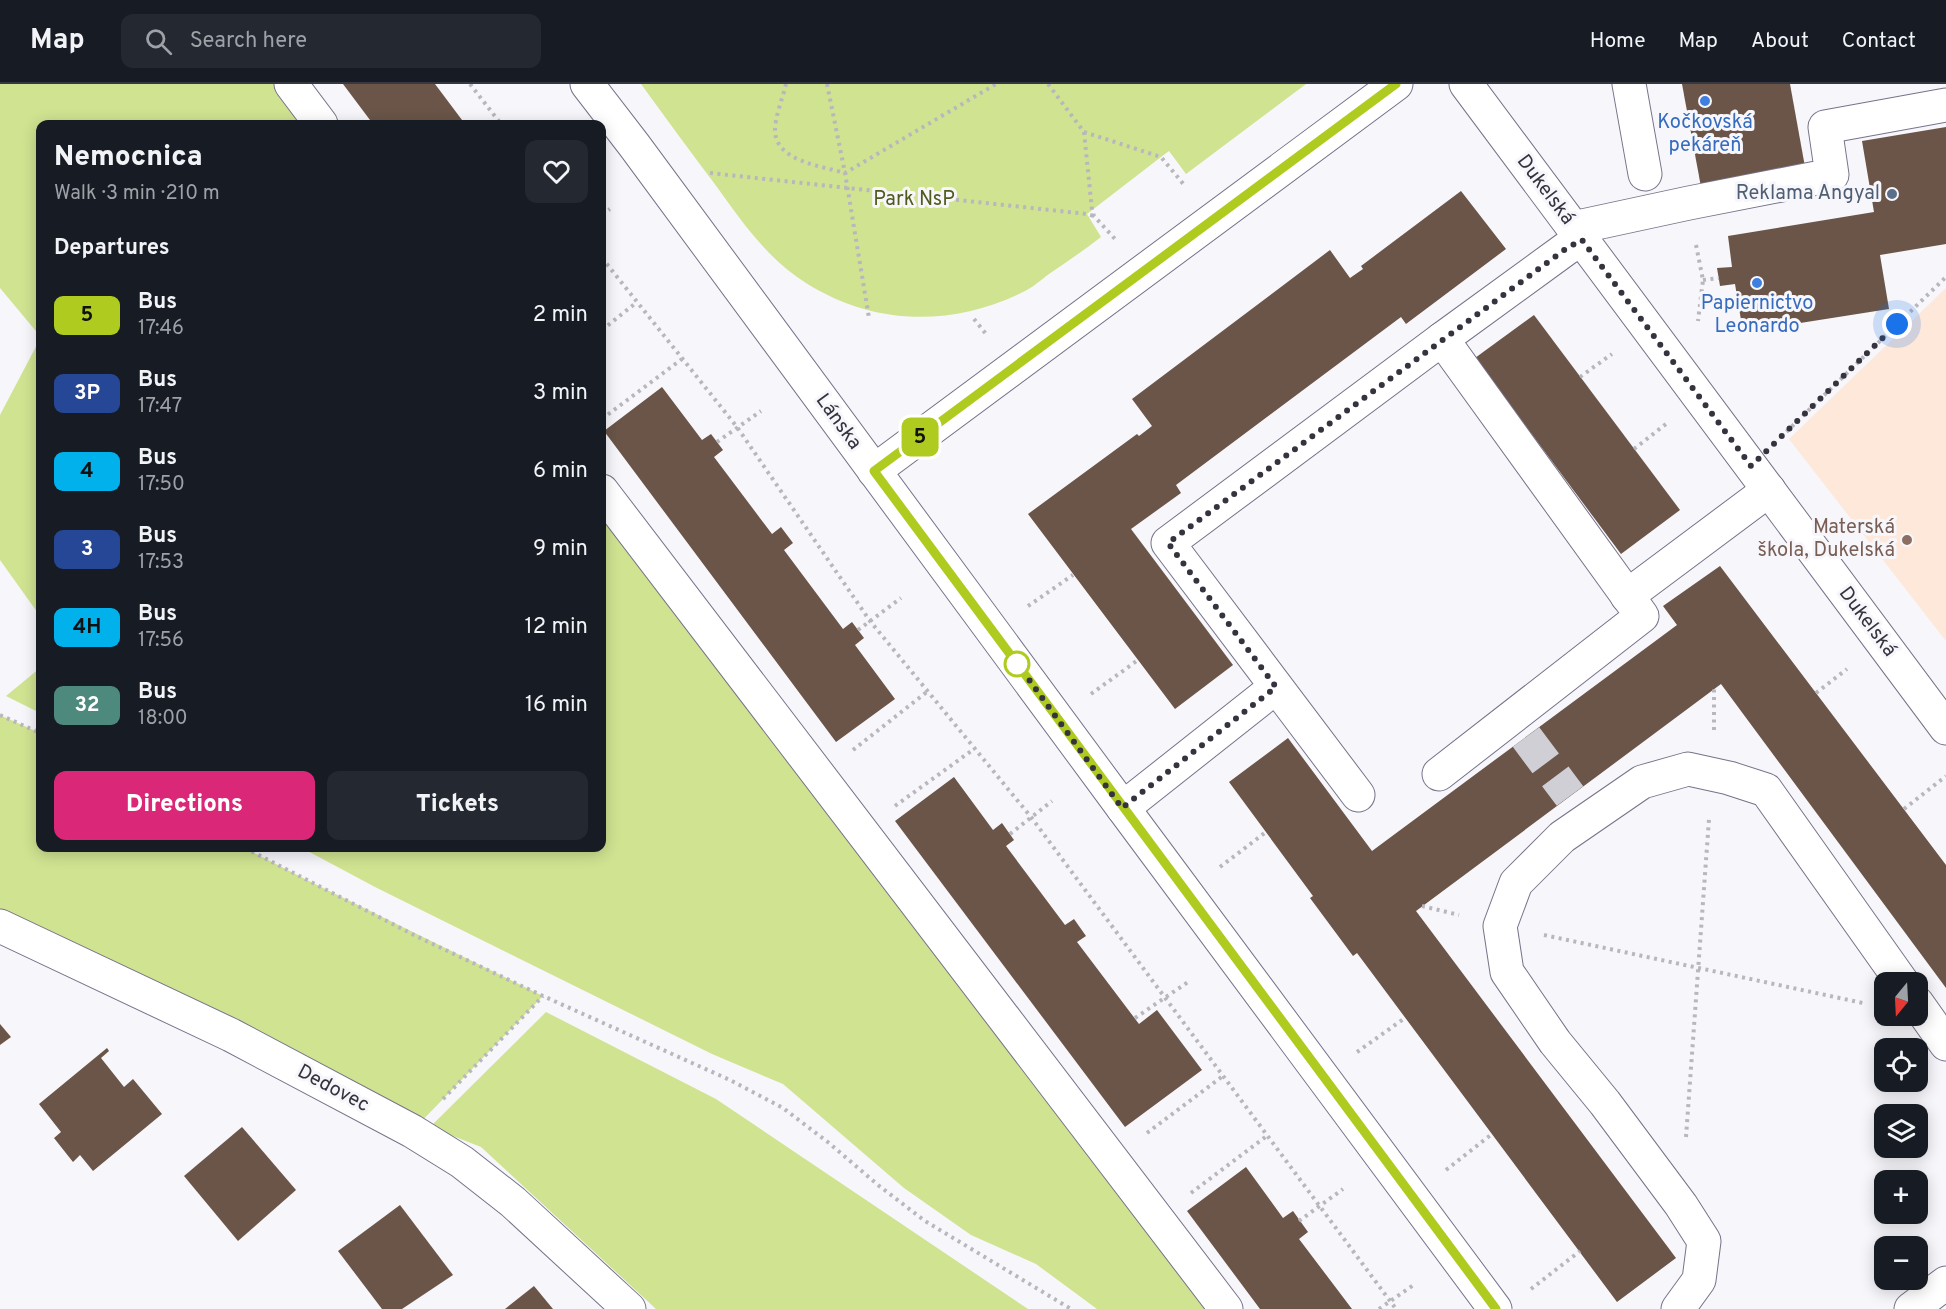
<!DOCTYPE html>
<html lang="en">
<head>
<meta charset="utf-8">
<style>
  body { margin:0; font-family:Overpass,sans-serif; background:#242831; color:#f1f3f6; height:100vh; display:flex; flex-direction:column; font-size:22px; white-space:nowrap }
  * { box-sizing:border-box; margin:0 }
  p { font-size:20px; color:#9ea1a6 }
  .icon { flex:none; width:33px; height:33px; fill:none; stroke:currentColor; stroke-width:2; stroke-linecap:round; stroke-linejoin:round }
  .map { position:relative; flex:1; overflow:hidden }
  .panel { position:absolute; left:36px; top:36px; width:570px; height:732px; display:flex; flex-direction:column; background:#171b24; border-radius:12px; box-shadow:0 3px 15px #0003 }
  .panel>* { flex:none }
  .badge { padding:0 12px; border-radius:9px; font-size:21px; line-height:39px }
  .needle { width:39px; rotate:198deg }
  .controls { position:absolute; left:1874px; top:888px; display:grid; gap:12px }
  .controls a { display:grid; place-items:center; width:54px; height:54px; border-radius:12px; background:#171b24; box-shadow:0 3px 15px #0003; font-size:30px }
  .you { position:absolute; width:30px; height:30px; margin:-15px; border:4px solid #fff; border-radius:50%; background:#1a73e8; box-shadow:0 0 0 9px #1a73e833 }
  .map>.badge { position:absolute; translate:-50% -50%; box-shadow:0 0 0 3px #fff }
  h2 { padding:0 18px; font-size:22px; line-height:54px }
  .round { display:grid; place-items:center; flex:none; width:63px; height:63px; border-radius:12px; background:#242831 }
  .headline { display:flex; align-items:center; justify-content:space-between; height:102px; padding:0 18px }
  h1 { font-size:28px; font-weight:800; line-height:45px }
  .primary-button { display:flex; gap:12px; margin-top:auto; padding:12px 18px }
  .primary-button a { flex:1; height:69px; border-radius:12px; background:#db2777; color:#fff; font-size:24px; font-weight:800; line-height:69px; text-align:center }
  .primary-button a+a { background:#242831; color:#f1f3f6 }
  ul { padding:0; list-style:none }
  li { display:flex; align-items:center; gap:18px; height:78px; padding:0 18px }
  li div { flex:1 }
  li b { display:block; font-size:22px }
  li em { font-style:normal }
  li .badge { min-width:66px; font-weight:700; text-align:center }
  header { display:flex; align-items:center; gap:36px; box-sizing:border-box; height:84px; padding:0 30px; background:#171b24; border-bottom:2px solid #363941 }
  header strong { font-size:28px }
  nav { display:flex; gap:33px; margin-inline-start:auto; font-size:21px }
  .search { width:420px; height:54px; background:#242831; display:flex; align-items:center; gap:15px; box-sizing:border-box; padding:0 21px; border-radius:12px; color:#9ea1a6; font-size:22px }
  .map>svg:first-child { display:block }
  .education { fill:#fee8da }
  .green { fill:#d0e391 }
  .building { fill:#6a5548 }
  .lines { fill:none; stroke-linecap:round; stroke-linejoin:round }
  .minor-tunnel { stroke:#d0cfd5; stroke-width:33; stroke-dasharray:33 16; stroke-linecap:butt }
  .minor-casing { stroke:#76738a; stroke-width:35 }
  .path { stroke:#b8b7bd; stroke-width:4; stroke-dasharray:3 4.5; stroke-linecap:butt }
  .minor { stroke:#fff; stroke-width:33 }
  .line-casing { stroke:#fff; stroke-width:14 }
  .line { stroke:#b0cb1f; stroke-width:9 }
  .walk { stroke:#35343e; stroke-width:6; stroke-dasharray:0 10.8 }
  .shop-dot { fill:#3f7fe0; stroke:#f7f6fb; stroke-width:2 }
  .service-dot { fill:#5c6f8a; stroke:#f7f6fb; stroke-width:2 }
  .education-dot { fill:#8d6e63; stroke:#f7f6fb; stroke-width:2 }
  .stop-dot { fill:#fff; stroke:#b0cb1f; stroke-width:3 }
  .labels { text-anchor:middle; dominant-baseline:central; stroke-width:6; stroke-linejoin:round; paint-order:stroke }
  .shop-label { font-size:20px; fill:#366cbe; stroke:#f7f6fb }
  .street-label { font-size:20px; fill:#35343e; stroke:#f7f6fb }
  .service-label { font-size:20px; fill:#4e5e75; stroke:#f7f6fb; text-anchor:end }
  .park-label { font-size:20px; fill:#4f5a1c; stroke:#f7f6fb }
  .education-label { font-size:20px; fill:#785e54; stroke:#f7f6fb; text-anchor:end }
</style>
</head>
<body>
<header>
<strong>Map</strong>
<div class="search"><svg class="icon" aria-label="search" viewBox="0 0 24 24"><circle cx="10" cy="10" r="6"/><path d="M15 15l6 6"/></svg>Search here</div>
<nav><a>Home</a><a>Map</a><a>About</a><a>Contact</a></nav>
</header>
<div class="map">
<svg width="1946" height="1225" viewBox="0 0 1946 1225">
  <rect width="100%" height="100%" fill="#f7f6fb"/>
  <polygon class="education" points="1946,204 1946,557 1789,355"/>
  <g class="green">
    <polygon points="0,0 282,0 313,40 40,40 40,252 0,204"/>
    <path d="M641,0H1306L1186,90L1169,67L1161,73L1087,130L1101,153C1084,166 1067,178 1049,190C1041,196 1032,204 1023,208C952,243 874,242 806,199C767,175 740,135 714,99C689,66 665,33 641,0Z"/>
    <polygon points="40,255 40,532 0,476 0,331"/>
    <polygon points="602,419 1216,1225 1097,1225 1036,1180 971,1151 904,1104 783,1000 712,970 375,803 302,764 602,764"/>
    <polygon points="40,584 40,629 6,612"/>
    <polygon points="0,631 40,649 40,764 245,764 309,797 543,912 412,1047 0,842"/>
    <polygon points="546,928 716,1015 1028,1225 656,1225 481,1063 430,1043"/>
  </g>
  <g class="building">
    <polygon points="343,0 435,0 465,40 373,40"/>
    <polygon points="1682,0 1790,0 1805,83 1701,103"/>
    <polygon points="1946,43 1946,160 1880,171 1889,225 1743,248 1735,200 1720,202 1717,184 1732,183 1728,152 1874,128 1862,57"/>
    <polygon points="1461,107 1506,165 1406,240 1401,233 1176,401 1181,409 1131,445 1233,581 1175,625 1028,430 1137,350 1139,352 1152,342 1132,315 1330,166 1350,194 1363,185 1361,182"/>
    <polygon points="1534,231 1680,426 1621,470 1475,274"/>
    <polygon points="662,303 702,356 711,350 723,366 714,373 772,450 781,443 793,459 784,466 843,545 852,538 864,554 855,561 895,615 836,658 604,347"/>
    <polygon points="1720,482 1946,781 1946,904 1721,600 1416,827 1676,1174 1617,1218 1357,869 1353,872 1310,814 1313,812 1229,698 1288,654 1372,767 1677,541 1663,522"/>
    <polygon points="954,693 993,746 1002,739 1014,756 1006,762 1065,841 1074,835 1086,852 1077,858 1139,940 1157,926 1202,986 1125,1043 895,737"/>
    <polygon points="0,940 11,953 0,961"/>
    <polygon points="107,964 109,967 101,974 124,1003 133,995 162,1030 93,1087 80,1071 73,1078 54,1054 61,1048 39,1020"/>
    <polygon points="242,1043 296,1106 238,1157 184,1092"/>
    <polygon points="1246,1083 1283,1134 1293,1127 1308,1148 1299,1155 1352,1225 1260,1225 1187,1127"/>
    <polygon points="400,1121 453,1191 402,1225 382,1225 338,1167"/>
    <polygon points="534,1202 553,1225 505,1225"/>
  </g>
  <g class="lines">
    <polyline class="minor-tunnel" points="1526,653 1570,712"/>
    <defs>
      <g id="minor">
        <polyline points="291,0 321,40"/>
        <polyline points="587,0 634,61 1123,724 1495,1225"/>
        <polyline points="1466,0 1946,644"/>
        <polyline points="1629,0 1645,90"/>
        <polyline points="1573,144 1689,119 1832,91 1825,43 1946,21"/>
        <polyline points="1442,255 1567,164 1582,156"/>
        <polyline points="874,387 1396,0"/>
        <polyline points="602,407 1226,1225"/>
        <polyline points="1627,512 1769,406"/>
        <polyline points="1358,711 1168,459 1442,255 1642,532 1439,690"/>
        <polyline points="1123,724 1276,603"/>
        <polyline points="0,842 231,951 412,1047 462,1078 513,1118 629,1225"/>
        <polyline points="1917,919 1946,960"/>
        <polyline points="1678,1225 1699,1196 1704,1157 1681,1121 1605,1019 1555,958 1507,888 1500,842 1516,799 1562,753 1642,698 1688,685 1729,694 1766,706 1902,898"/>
        <polyline points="1911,1225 1946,1199"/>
      </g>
    </defs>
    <use href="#minor" class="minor-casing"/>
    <g class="path">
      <polyline points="470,0 501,40"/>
      <path d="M786,0C783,13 775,33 775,46C775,77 821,82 845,89L996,0"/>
      <polyline points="827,0 845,89 869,234"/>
      <polyline points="1048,0 1084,48 1092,126 1094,132 1115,155"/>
      <polyline points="1084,48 1161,73 1185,102"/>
      <polyline points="710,89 1087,130 1094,132"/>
      <polyline points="602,130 610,125"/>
      <polyline points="1696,161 1703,196 1698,237"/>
      <polyline points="602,174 737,343 870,537 1031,733 1396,1225"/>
      <polyline points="1703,196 1719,194"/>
      <polyline points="974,235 986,250"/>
      <polyline points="602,246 637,218"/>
      <polyline points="1580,293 1612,270"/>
      <polyline points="602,335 682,275"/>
      <polyline points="1781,353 1946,193"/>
      <polyline points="717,358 761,327"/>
      <polyline points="1634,365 1666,340"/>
      <polyline points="1028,522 1073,491"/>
      <polyline points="858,546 901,514"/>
      <polyline points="1816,609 1847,585"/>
      <polyline points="1091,610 1138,576"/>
      <polyline points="0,631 40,649"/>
      <polyline points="1714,646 1714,605"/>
      <polyline points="853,666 928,607"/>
      <polyline points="895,722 974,665"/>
      <polyline points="1904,725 1946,692"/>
      <polyline points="1010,750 1052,717"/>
      <polyline points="245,764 416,852 543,912 730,996 783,1024 829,1059 878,1101 925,1137 1071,1225"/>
      <polyline points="1220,783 1266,748"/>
      <polyline points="1422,822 1459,831"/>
      <polyline points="1544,851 1863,919"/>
      <polyline points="1135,934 1188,898"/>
      <polyline points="1357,968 1405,934"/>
      <polyline points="443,1015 543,912"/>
      <polyline points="1147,1049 1223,992"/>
      <polyline points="1686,1053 1709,735"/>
      <polyline points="1446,1086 1492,1050"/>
      <polyline points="1191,1109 1268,1051"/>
      <polyline points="1299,1137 1343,1105"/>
      <polyline points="1531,1205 1580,1167"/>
      <polyline points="1379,1225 1415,1200"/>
    </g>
    <use href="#minor" class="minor"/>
  </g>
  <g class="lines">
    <defs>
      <polyline id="line" points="1396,0 874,387 1496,1225"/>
    </defs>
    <use href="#line" class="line-casing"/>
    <use href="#line" class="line"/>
    <polyline class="walk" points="1017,580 1014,575 1122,724 1276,603 1168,459 1567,164 1582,156 1751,382 1897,240"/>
  </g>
  <g class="shop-dot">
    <circle cx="1705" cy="17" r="6"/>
    <circle cx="1757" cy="199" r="6"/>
  </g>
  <circle class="service-dot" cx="1892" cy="110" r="6"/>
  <circle class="education-dot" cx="1907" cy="456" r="6"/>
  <circle class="stop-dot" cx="1017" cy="580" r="12"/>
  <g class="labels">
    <g class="shop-label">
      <text x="1705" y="39">Kočkovská<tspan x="1705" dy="23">pekáreň</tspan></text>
      <text x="1757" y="220">Papiernictvo<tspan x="1757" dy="23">Leonardo</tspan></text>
    </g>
    <g class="street-label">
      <text transform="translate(1545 106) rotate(53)">Dukelská</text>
      <text transform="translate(838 338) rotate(54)">Lánska</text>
      <text transform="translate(1867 538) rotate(53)">Dukelská</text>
      <text transform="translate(333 1005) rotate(28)">Dedovec</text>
    </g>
    <g class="service-label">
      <text x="1880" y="110">Reklama Angyal</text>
    </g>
    <g class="park-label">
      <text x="914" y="116">Park NsP</text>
    </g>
    <g class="education-label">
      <text x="1895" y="444">Materská<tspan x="1895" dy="23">škola, Dukelská</tspan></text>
    </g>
  </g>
</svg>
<div class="controls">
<a><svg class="needle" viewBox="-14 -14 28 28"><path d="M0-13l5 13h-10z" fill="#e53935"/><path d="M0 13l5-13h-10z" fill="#9ea1a6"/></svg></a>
<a><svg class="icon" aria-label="locate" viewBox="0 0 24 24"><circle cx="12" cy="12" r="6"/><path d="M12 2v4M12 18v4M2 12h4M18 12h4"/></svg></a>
<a><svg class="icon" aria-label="layers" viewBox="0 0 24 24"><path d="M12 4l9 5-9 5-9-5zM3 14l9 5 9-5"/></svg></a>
<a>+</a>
<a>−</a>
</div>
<div class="you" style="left:1897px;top:240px"></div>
<b class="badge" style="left:920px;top:353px;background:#b0cb1f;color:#111">5</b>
<section class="panel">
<div class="headline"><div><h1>Nemocnica</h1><p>Walk · 3 min · 210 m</p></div><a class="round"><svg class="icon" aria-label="heart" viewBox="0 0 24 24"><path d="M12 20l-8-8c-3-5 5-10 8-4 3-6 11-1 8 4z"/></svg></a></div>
<h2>Departures</h2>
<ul>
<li><span class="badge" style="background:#b0cb1f;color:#111">5</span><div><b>Bus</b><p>17:46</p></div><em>2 min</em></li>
<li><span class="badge" style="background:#264796;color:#fff">3P</span><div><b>Bus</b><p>17:47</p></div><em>3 min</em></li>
<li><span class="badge" style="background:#00b1eb;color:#111">4</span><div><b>Bus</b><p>17:50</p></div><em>6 min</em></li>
<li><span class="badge" style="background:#264796;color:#fff">3</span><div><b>Bus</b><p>17:53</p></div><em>9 min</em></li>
<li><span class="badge" style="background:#00b1eb;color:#111">4H</span><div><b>Bus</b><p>17:56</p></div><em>12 min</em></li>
<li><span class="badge" style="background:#4d897c;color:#fff">32</span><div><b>Bus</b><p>18:00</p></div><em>16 min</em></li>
</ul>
<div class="primary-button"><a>Directions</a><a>Tickets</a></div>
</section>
</div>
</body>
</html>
